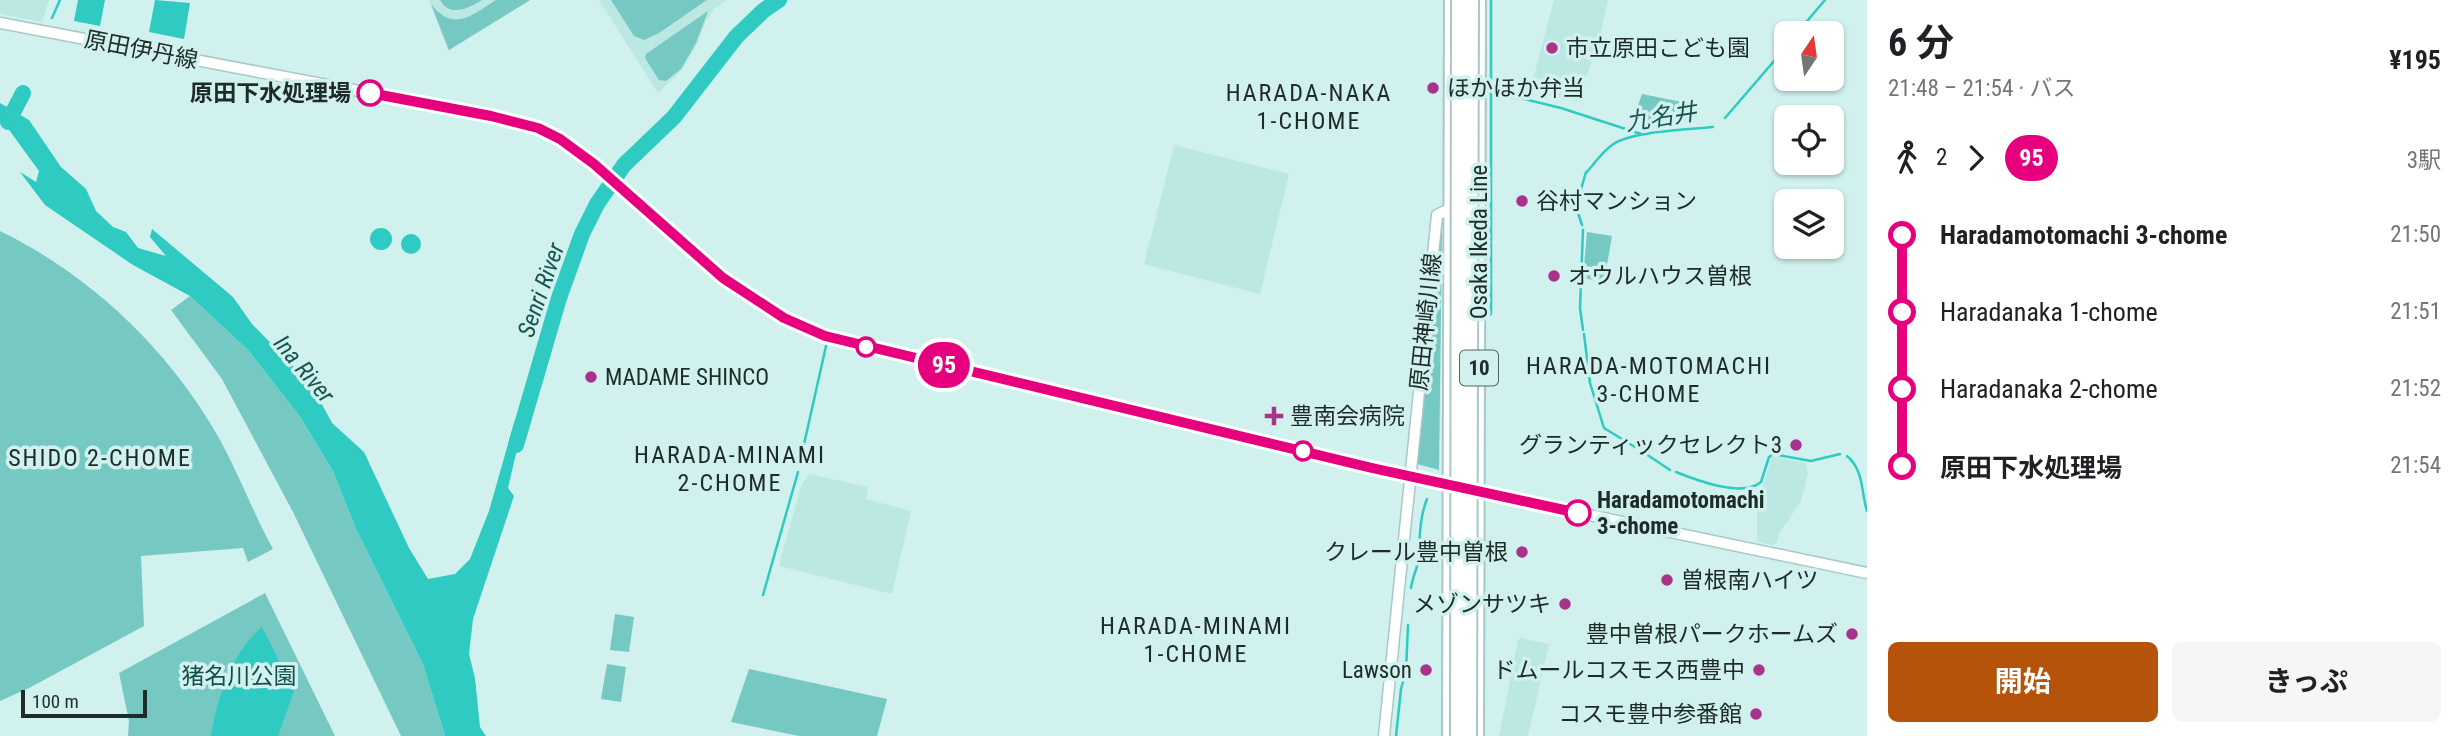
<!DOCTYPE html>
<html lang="ja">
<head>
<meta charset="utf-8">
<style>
  body { margin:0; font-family:"Roboto Condensed","Noto Sans JP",sans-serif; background:#f6f6f6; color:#202124; height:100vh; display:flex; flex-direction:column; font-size:26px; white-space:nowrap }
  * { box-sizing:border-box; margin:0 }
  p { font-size:23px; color:#757577 }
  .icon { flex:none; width:38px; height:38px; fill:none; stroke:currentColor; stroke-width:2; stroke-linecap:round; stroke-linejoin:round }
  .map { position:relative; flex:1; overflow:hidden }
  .sheet { display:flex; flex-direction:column; background:#fff; width:595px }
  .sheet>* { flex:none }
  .badge { padding:0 14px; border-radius:23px; font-size:24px; line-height:46px }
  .needle { width:46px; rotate:13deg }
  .fabs { position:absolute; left:1774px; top:21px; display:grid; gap:14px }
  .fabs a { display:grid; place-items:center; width:70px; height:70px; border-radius:10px; background:#fff; box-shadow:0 2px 5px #0004; font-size:35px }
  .scale { position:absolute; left:21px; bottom:18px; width:126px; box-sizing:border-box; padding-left:7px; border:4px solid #1e2b29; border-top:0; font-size:19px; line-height:24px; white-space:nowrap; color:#1e2b29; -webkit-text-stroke:5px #d0f1ee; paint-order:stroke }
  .map>.badge { position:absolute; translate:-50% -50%; box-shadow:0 0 0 4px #fff }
  .legs { display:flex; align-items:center; gap:10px; height:77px; padding:0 21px; font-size:23px }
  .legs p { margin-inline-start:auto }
  .headline { display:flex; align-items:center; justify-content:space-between; height:119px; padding:0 21px }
  h1 { font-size:38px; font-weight:700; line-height:52px }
  .button { display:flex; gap:14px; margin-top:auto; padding:14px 21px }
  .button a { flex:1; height:80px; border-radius:10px; background:#b45309; color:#fff; font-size:28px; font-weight:700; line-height:80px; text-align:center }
  .button a+a { background:#f6f6f6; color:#202124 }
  ul { padding:0 21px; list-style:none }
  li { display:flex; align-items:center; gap:24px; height:77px; font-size:26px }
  li i { display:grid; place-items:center; width:10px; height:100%; margin:0 9px; background:currentColor }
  li i::after { content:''; width:18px; height:18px; margin:-9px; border:5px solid; border-radius:50%; background:#fff }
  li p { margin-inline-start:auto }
  li:first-child i { background:linear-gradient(#0000 50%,currentColor 0) }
  li:last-child i { background:linear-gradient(currentColor 50%,#0000 0) }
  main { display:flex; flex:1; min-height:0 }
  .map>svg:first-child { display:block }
  .built { fill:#bce8e3 }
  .green { fill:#76c8c2 }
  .water { fill:#2fcac2 }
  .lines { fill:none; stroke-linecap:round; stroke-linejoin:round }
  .stream { stroke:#2fcac2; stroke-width:2.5 }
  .river { stroke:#2fcac2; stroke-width:16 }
  .tertiary-casing { stroke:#a8c8c5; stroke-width:13 }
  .primary-casing { stroke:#a8c8c5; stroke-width:16 }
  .tertiary { stroke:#fff; stroke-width:10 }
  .primary { stroke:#fff; stroke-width:12 }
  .motorway-bridge-casing { stroke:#a8c8c5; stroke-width:18; stroke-linecap:butt }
  .motorway-bridge { stroke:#fff; stroke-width:14 }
  .line-1-casing { stroke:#fff; stroke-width:16 }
  .line-1 { stroke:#e6007e; stroke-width:10 }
  .poi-dot { fill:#a8338b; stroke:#d0f1ee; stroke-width:2.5 }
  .stop-1-dot { fill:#fff; stroke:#e6007e; stroke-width:3.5 }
  .labels { text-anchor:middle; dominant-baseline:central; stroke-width:7; stroke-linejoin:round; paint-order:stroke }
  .shield { fill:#d0f1ee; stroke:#536664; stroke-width:2 }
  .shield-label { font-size:21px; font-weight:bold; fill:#1e2b29 }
  .poi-label { font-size:23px; fill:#1e2b29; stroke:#d0f1ee; text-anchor:start }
  .street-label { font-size:23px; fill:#1e2b29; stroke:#d0f1ee }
  .stop-label { font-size:23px; font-weight:bold; fill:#1e2b29; stroke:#d0f1ee; text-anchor:end }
  .park-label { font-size:23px; fill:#0f4e4b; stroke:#d0f1ee }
  .neighbourhood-label { font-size:24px; letter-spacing:2px; fill:#1e2b29; stroke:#d0f1ee }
  .water-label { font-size:24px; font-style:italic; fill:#175451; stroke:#d0f1ee }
</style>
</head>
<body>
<main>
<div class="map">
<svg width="1867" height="736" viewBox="0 0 1867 736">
  <rect width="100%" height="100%" fill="#d0f1ee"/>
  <g class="built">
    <polygon points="0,0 49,0 42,22 0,14"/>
    <polygon points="429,0 531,0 448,51"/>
    <polygon points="599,0 727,0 715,8 707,19 697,44 682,70 658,93"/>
    <polygon points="1554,0 1608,0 1598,44 1577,102 1533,90 1531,87"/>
    <polygon points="1174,145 1289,174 1260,294 1144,264"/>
    <polygon points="1772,456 1806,463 1808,473 1801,501 1779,534 1777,542 1772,545 1757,542 1757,503"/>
    <polygon points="809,474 868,487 866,499 911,511 892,594 779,566 801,486"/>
    <polygon points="1521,638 1549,644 1528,736 1499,736 1518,640"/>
  </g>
  <g class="green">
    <path d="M440,0H482C469,8 450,18 440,0Z"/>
    <path d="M496,0H530L449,50L431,4C453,33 472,15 496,0Z"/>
    <polygon points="611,0 707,0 659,33 644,40 634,36"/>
    <polygon points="708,11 696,43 681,69 666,81 659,80 645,58 646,54"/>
    <polygon points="1642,94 1692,104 1688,120 1653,125 1633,120"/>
    <path d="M0,231C92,276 169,350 219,438C239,474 253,513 273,549L248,562L243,548L141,556L144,626L29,688L0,701Z"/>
    <polygon points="1587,232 1612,236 1604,282 1583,278"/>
    <polygon points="1439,234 1442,234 1439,470 1417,464"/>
    <polygon points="190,296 248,350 299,415 333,471 356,529 423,664 445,736 401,736 293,512 222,379 171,310"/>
    <polygon points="265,593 335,736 128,736 129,721 119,673"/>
    <polygon points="615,614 634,617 629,652 610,650"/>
    <polygon points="607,664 626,667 621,702 601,699"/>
    <polygon points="749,669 887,699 877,736 799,736 731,722"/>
  </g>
  <g class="water">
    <polygon points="78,0 105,0 100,26 74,21"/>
    <polygon points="155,0 190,3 184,39 149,32"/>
    <polygon points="0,103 29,120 61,167 86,189 96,211 113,227 126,232 138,248 166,256 150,237 152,229 233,297 252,324 311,384 332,423 364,452 409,548 428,579 455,574 470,559 489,511 514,423 529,398 508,488 514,496 473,619 469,654 475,678 480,727 486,736 445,736 423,664 356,529 333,471 299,415 248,350 190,296 133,265 45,205 20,172 36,182 39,171 7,127 0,123"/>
    <circle cx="381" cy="239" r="11"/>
    <circle cx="411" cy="244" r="10"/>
    <path d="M262,627L294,691L278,736H211C217,698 232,652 262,627Z"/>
  </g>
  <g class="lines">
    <g class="stream">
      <polyline points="52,18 60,0"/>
      <polyline points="1797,33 1825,0"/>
      <polyline points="1491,91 1561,108 1641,134"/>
      <polyline points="1725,118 1787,46"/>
      <path d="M1586,173C1594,164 1602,152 1612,145C1630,131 1688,130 1713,127"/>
      <polyline points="1582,225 1576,207 1586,172"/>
      <polyline points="1583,230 1580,308 1583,330"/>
      <polyline points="1486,317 1491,314 1491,0"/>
      <polyline points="1584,334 1590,383 1604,428 1635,447"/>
      <polyline points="1640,450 1670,470"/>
      <path d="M1847,456C1864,470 1861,492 1867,511"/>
      <polyline points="800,462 826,346"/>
      <path d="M1676,472C1696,480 1742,498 1761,482L1769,457L1773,454L1811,461L1840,454"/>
      <path d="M1411,588C1412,578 1417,570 1418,561C1420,539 1419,519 1427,499"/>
      <polyline points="763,595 798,472"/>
      <polyline points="1396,736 1401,689 1406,671 1408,625"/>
    </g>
    <g class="river">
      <polyline points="8,122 23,93"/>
      <polyline points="516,445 559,298 582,234 597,204 624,165 674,117 736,37 763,11 779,0"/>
    </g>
    <defs>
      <g id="tertiary">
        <polyline points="0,23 491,116 538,128 579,152 705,263 764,307 804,328 866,347 1456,487"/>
        <polyline points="1474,491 1867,573"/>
        <polyline points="1384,736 1437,215 1451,208"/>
      </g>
      <g id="primary">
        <polyline points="1449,736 1451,0"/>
        <polyline points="1477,736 1479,0"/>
      </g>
    </defs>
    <use href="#tertiary" class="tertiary-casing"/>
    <use href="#primary" class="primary-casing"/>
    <use href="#tertiary" class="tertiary"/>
    <use href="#primary" class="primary"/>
    <defs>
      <g id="motorway-bridge">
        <polyline points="1458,736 1459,0"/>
        <polyline points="1469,736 1471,0"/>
      </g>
    </defs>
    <use href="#motorway-bridge" class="motorway-bridge-casing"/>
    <use href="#motorway-bridge" class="motorway-bridge"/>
  </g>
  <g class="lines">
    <defs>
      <polyline id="line-1" points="370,93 491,116 538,128 560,139 594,164 723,278 784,318 825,336 1372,468 1578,513"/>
    </defs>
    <use href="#line-1" class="line-1-casing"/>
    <use href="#line-1" class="line-1"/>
  </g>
  <g class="poi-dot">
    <circle cx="1552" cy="48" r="7"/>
    <circle cx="1433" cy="88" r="7"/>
    <circle cx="1522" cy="201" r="7"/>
    <circle cx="1554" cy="276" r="7"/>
    <circle cx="591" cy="377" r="7"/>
    <path d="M1270.5 405.5h7v7h7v7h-7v7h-7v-7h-7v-7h7z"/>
    <circle cx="1796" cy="445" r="7"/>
    <circle cx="1522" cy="552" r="7"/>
    <circle cx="1667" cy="580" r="7"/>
    <circle cx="1565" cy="604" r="7"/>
    <circle cx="1852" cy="634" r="7"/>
    <circle cx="1426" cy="670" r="7"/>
    <circle cx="1759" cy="670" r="7"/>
    <circle cx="1756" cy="714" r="7"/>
  </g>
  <g class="stop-1-dot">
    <circle cx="370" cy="93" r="12"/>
    <circle cx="866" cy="347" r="9"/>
    <circle cx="1303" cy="451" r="9"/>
    <circle cx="1578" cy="513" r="12"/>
  </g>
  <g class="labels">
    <rect class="shield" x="1460" y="350.5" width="38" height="35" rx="5"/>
    <g class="shield-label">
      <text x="1479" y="368">10</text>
    </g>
    <g class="poi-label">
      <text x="1566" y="48">市立原田こども園</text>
      <text x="1447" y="88">ほかほか弁当</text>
      <text x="1536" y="201">谷村マンション</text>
      <text x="1568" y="276">オウルハウス曽根</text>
      <text x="605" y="377">MADAME SHINCO</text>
      <text x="1290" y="416">豊南会病院</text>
      <text x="1782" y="445" text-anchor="end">グランティックセレクト3</text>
      <text x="1508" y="552" text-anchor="end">クレール豊中曽根</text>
      <text x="1681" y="580">曽根南ハイツ</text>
      <text x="1551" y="604" text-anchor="end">メゾンサツキ</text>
      <text x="1838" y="634" text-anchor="end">豊中曽根パークホームズ</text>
      <text x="1412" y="670" text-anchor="end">Lawson</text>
      <text x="1745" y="670" text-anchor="end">ドムールコスモス西豊中</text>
      <text x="1742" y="714" text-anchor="end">コスモ豊中参番館</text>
    </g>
    <g class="street-label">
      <text transform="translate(141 50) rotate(11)">原田伊丹線</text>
      <text transform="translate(1479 242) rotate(-90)">Osaka Ikeda Line</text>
      <text transform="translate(1426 322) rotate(-84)">原田神崎川線</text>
    </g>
    <g class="stop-label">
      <text x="351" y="93">原田下水処理場</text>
      <text x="1597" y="500" text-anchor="start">Haradamotomachi<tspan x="1597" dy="26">3-chome</tspan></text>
    </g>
    <g class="park-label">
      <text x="239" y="676">猪名川公園</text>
    </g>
    <g class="neighbourhood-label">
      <text x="1309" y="93">HARADA-NAKA<tspan x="1309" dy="28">1-CHOME</tspan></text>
      <text x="1649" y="366">HARADA-MOTOMACHI<tspan x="1649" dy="28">3-CHOME</tspan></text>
      <text x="730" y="455">HARADA-MINAMI<tspan x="730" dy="28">2-CHOME</tspan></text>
      <text x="100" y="458">SHIDO 2-CHOME</text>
      <text x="1196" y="626">HARADA-MINAMI<tspan x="1196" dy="28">1-CHOME</tspan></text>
    </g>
    <g class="water-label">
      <text transform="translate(1661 117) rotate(-9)">九名井</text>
      <text transform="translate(541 290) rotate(-71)">Senri River</text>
      <text transform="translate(304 369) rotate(50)">Ina River</text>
    </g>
  </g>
</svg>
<div class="fabs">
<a><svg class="needle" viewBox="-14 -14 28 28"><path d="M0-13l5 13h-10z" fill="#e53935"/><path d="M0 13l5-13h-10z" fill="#757577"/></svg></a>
<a><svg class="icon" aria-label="locate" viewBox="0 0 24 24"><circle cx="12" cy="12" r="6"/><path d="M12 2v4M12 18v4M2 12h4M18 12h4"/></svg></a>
<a><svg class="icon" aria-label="layers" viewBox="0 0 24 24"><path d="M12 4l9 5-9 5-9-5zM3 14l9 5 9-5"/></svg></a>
</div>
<div class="scale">100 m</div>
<b class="badge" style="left:944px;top:365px;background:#e6007e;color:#fff">95</b>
</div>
<section class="sheet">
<div class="headline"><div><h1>6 分</h1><p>21:48 – 21:54 · バス</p></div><b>¥195</b></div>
<div class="legs"><svg class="icon" aria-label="walk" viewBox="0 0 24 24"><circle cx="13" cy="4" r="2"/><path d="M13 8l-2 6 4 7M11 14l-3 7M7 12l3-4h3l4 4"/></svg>2<svg class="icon" aria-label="forward" viewBox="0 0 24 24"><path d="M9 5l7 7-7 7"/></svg><b class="badge" style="background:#e6007e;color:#fff">95</b><p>3駅</p></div>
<ul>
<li><i style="color:#e6007e"></i><b>Haradamotomachi 3-chome</b><p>21:50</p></li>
<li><i style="color:#e6007e"></i><span>Haradanaka 1-chome</span><p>21:51</p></li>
<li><i style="color:#e6007e"></i><span>Haradanaka 2-chome</span><p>21:52</p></li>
<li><i style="color:#e6007e"></i><b>原田下水処理場</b><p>21:54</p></li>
</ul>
<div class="button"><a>開始</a><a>きっぷ</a></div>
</section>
</main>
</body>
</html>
